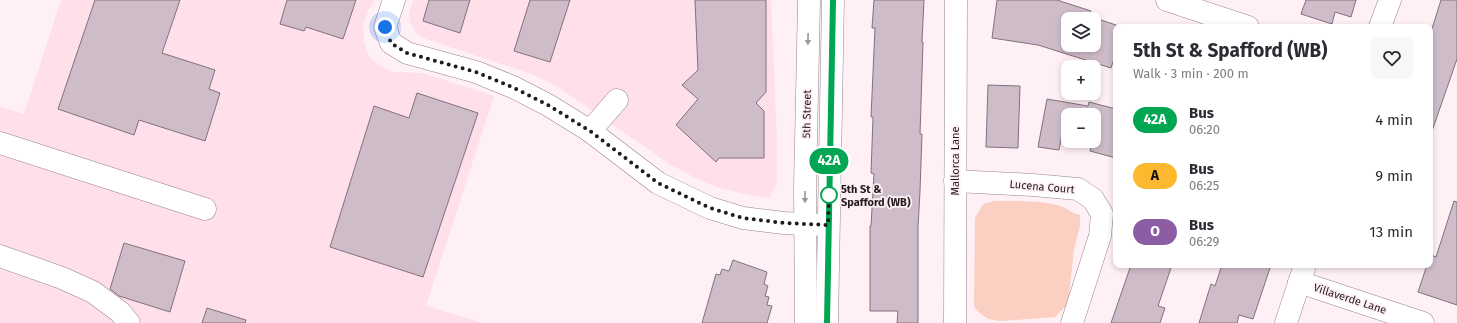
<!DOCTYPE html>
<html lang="en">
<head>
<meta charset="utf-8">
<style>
  body { margin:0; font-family:"Fira Sans",sans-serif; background:#f7f7f7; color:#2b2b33; height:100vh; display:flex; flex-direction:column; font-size:15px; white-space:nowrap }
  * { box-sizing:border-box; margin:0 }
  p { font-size:13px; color:#7c7c81 }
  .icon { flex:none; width:22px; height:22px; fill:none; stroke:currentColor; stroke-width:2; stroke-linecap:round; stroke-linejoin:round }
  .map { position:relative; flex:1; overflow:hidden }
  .drawer { position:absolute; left:1113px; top:24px; width:320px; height:244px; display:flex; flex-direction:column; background:#fff; border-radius:8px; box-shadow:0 2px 6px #0003 }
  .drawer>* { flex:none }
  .badge { padding:0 8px; border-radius:13px; font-size:14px; line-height:26px }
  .fabs { position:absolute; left:1061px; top:12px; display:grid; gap:8px }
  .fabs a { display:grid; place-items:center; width:40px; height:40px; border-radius:8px; background:#fff; box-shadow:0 2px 6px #0003; font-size:20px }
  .you { position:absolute; width:20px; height:20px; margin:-10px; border:3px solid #fff; border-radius:50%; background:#1a73e8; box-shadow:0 0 0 6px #1a73e833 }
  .map>.badge { position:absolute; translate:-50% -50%; box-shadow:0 0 0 2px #fff }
  .round { display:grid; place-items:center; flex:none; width:42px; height:42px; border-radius:8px; background:#f7f7f7 }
  .headline { display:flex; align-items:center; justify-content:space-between; height:68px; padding:0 20px }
  h1 { font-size:19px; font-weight:700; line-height:30px }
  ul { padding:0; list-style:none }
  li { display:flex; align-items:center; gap:12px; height:56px; padding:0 20px }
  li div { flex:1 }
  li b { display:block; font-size:15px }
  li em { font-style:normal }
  li .badge { min-width:44px; font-weight:700; text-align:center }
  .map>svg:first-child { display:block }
  .built { fill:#ffdfe9 }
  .green { fill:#fbcfc1 }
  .building { fill:#cfbcc9; stroke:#81717d; fill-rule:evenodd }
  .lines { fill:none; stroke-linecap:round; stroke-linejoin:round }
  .minor-casing { stroke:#99838a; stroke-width:23 }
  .major-casing { stroke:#99838a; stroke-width:23 }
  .minor { stroke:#fff; stroke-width:22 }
  .major { stroke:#fff; stroke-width:22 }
  .oneway { fill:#9c9899 }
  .line-casing { stroke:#fff; stroke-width:9 }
  .line { stroke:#00a651; stroke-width:6 }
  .walk { stroke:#221a1d; stroke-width:4; stroke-dasharray:0 7.2 }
  .stop-dot { fill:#fff; stroke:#00a651; stroke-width:2 }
  .labels { text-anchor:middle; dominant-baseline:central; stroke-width:3.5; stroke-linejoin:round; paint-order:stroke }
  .street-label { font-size:11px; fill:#221a1d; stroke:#fff0f5 }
  .stop-label { font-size:11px; font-weight:bold; fill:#221a1d; stroke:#fff0f5; text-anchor:start }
</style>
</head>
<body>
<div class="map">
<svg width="1457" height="323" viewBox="0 0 1457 323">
  <rect width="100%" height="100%" fill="#fff0f5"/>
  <g class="built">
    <polygon points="61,0 375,0 369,9 363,25 364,42 368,55 378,65 392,72 422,73 494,96 426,306 483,323 0,323 0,107 24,114"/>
    <polygon points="413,0 771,0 777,141 777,183 770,198 753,196 720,188 699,180 671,165 558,87 531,74 423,38 415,32 410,21 409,14"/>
  </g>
  <path class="green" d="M994,201C1015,201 1037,200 1057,205C1066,207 1071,213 1080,215V226L1074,250L1068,304L1055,317L1001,321L988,319L981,314L974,307L975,218L983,204Z"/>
  <g class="building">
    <polygon points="95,0 180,0 162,53 215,70 209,89 220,93 205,141 139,120 134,135 58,109"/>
    <polygon points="287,0 356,0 343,39 306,27 304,31 280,24"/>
    <polygon points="429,0 470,0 460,33 423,21"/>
    <polygon points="530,0 570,0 550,62 514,51"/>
    <polygon points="695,0 766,0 766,92 756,103 764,111 764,158 719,158 716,162 676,125 698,99 682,85 698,70"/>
    <polygon points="874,0 924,0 922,42 923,42 920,134 922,134 920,191 918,227 918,323 897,323 898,311 870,311 870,226 871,226 874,174 871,173 873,117 871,117 875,28 872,28"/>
    <path d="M997,0H1057L1091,11L1089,16L1116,25V53L1111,68L1038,45L992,38ZM1068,19H1094V45H1068Z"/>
    <polygon points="1306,0 1356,0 1351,17 1335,12 1332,24 1301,14"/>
    <polygon points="1441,0 1457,0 1457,59 1432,131 1430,131 1430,35"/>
    <polygon points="988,85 1020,86 1018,148 986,147"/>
    <polygon points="417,93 478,113 423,277 330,247 374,106 409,118"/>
    <polygon points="1047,99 1088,106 1089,102 1116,109 1116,158 1090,151 1092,142 1089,141 1094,141 1094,115 1068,115 1068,135 1062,134 1059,150 1038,147"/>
    <polygon points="1454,201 1457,202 1457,305 1418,292 1427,265 1430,265 1431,255 1436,257"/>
    <polygon points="124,243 185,261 170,312 119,296 110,289"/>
    <polygon points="733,260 767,272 764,284 768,286 765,296 769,297 767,305 772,306 767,323 702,323 716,274 720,275 722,269 729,271"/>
    <polygon points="1131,265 1172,265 1158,306 1165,308 1160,323 1111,323"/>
    <polygon points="1222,265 1271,265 1253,319 1239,315 1237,323 1199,323 1211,284 1215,286"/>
    <polygon points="207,308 246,320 245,323 202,323"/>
  </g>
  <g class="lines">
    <defs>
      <g id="minor">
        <polyline points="394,0 385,27 391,43 407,53 476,72 513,87 548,105 590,131 658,183 710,208 743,218 784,223 825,225"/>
        <polyline points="1167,0 1248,27"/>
        <polyline points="1380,27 1390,0"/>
        <polyline points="590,131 617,100"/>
        <polyline points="0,143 205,209"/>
        <polyline points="955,181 1033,185 1078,189 1093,199 1102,214 1100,236 1072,323"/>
        <polyline points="0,256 62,278 93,292 120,312 129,323"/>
        <polyline points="1299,282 1423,323"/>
        <polyline points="955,323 956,0"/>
        <polyline points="1286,323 1305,265"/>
      </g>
      <g id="major">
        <polyline points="806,323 805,188 809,0"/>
        <polyline points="827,323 833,0"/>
      </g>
    </defs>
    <use href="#minor" class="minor-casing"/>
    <use href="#major" class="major-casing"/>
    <use href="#minor" class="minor"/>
    <use href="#major" class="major"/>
  </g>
  <defs><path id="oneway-solid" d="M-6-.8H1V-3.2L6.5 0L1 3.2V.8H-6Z"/></defs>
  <g class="oneway">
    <use href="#oneway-solid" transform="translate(808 39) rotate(91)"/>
    <use href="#oneway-solid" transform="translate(805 197) rotate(90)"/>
  </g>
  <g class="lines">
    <defs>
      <polyline id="line" points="827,323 833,0"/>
    </defs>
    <use href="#line" class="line-casing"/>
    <use href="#line" class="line"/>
    <polyline class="walk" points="385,27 391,43 407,53 476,72 512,87 548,105 590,131 658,183 710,208 743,218 784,223 828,225 829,195"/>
  </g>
  <circle class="stop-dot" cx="829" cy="195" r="8"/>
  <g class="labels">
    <g class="street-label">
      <text transform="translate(807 114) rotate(-89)">5th Street</text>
      <text transform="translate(955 161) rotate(-90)">Mallorca Lane</text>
      <text transform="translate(1042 187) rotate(5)">Lucena Court</text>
      <text transform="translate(1350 299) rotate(18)">Villaverde Lane</text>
    </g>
    <g class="stop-label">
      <text x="841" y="189">5th St &amp;<tspan x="841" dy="13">Spafford (WB)</tspan></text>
    </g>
  </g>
</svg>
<div class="fabs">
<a><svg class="icon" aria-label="layers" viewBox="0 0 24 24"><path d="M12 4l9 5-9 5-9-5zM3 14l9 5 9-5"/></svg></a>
<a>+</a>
<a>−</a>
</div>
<div class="you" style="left:385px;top:27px"></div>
<b class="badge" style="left:829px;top:161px;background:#00a651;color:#fff">42A</b>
<section class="drawer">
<div class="headline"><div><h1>5th St &amp; Spafford (WB)</h1><p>Walk · 3 min · 200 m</p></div><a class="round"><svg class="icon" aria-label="heart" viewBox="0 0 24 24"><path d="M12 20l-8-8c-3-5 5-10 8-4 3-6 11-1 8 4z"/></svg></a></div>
<ul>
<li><span class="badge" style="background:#00a651;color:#fff">42A</span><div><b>Bus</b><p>06:20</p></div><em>4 min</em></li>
<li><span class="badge" style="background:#fcb82e;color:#111">A</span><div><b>Bus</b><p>06:25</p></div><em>9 min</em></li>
<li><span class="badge" style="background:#8c5da3;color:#fff">O</span><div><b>Bus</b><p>06:29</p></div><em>13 min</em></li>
</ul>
</section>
</div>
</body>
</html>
